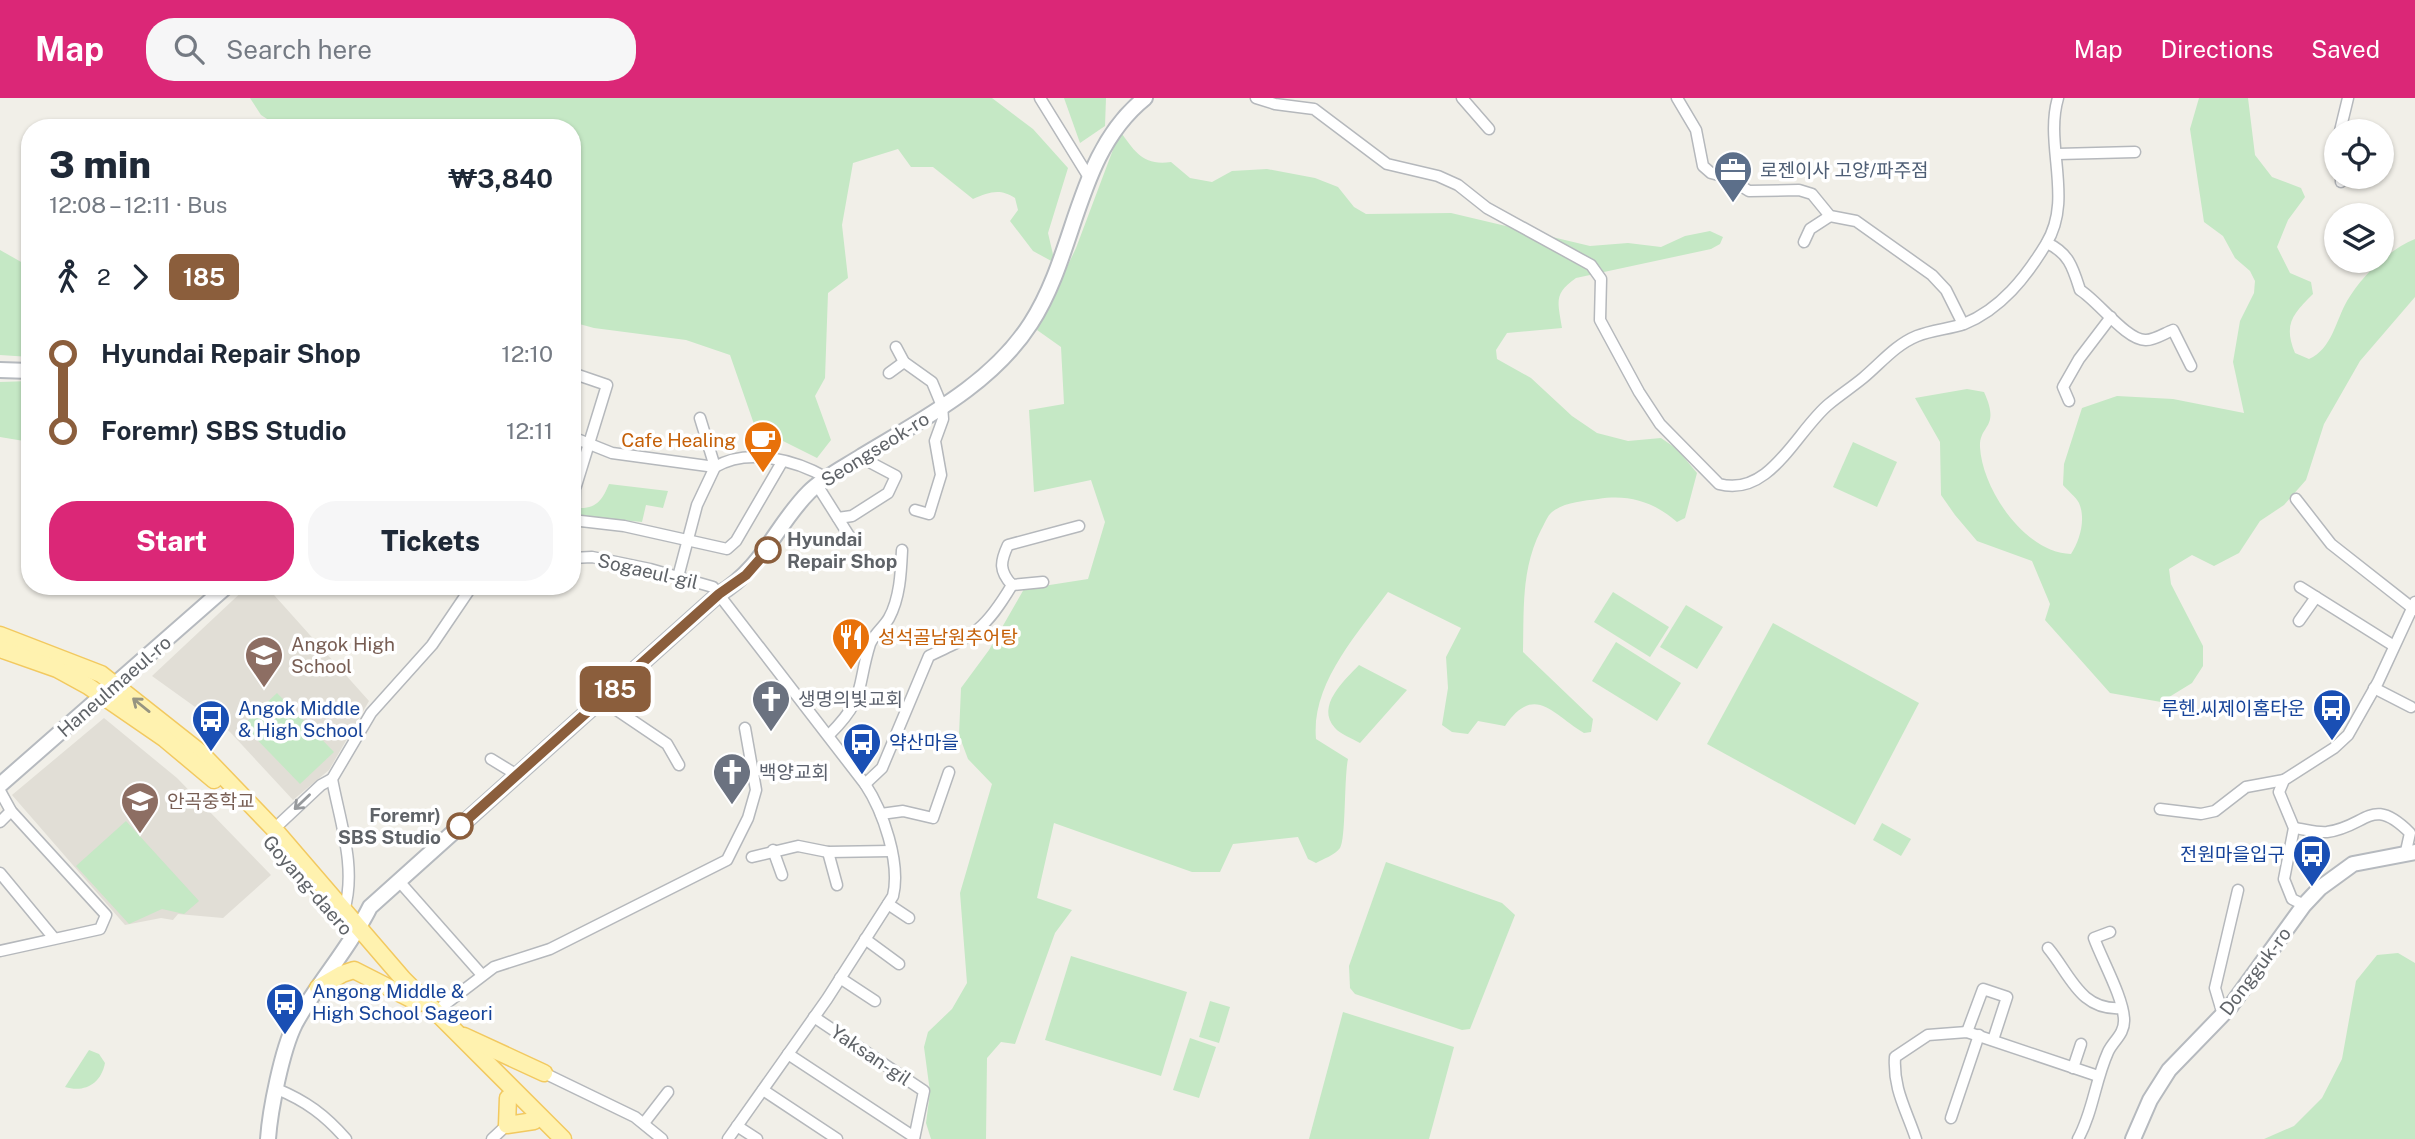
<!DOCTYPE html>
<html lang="en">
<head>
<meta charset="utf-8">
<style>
  body { margin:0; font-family:"Public Sans","Noto Sans KR",sans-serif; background:#f6f6f7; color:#1f2937; height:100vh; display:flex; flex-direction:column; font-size:26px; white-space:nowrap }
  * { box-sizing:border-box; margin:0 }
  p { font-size:23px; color:#747a83 }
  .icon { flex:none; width:38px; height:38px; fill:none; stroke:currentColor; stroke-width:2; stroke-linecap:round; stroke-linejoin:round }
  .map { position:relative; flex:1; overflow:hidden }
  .drawer { position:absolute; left:21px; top:21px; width:560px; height:476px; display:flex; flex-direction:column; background:#fff; border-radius:28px; box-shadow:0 2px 5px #0004 }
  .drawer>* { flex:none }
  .badge { padding:0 14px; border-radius:10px; font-size:24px; line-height:46px }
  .fabs { position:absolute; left:2324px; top:21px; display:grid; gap:14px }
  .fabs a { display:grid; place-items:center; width:70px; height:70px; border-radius:50%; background:#fff; box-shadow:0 2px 5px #0004; font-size:35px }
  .map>.badge { position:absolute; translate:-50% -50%; box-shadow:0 0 0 4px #fff }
  .legs { display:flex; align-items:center; gap:10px; height:77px; padding:0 28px; font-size:23px }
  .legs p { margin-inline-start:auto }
  .head { display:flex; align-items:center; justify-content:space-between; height:119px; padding:0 28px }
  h1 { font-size:38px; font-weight:800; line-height:52px }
  .button { display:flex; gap:14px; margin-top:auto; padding:14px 28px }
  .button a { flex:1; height:80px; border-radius:28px; background:#db2777; color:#fff; font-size:28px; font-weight:800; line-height:80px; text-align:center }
  .button a+a { background:#f6f6f7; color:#1f2937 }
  ul { padding:0 28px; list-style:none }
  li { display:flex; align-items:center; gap:24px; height:77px; font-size:26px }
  li i { display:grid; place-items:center; width:10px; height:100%; margin:0 9px; background:currentColor }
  li i::after { content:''; width:18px; height:18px; margin:-9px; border:5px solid; border-radius:50%; background:#fff }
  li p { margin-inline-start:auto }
  li:first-child i { background:linear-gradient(#0000 50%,currentColor 0) }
  li:last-child i { background:linear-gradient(currentColor 50%,#0000 0) }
  header { display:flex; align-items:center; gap:42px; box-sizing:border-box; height:98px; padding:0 35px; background:#db2777; color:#fff }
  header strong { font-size:33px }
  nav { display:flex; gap:38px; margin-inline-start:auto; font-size:24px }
  .search { width:490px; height:63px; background:#f6f6f7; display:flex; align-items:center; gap:18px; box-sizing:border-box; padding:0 24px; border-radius:28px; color:#747a83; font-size:26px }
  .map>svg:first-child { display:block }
  .education { fill:#e1ded6 }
  .green { fill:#c5e8c5 }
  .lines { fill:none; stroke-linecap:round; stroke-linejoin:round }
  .street-casing { stroke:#b5b8bc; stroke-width:13 }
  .secondary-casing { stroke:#b6babf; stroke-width:18 }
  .primary-casing { stroke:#f2c960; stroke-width:19 }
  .street { stroke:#fff; stroke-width:10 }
  .secondary { stroke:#fff; stroke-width:14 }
  .primary { stroke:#fff2af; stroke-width:16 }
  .oneway { stroke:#979581 }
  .oneway2 { stroke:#979a9d }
  .line-1-casing { stroke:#fff; stroke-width:16 }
  .line-1 { stroke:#8b5e3c; stroke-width:10 }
  .stop-1-dot { fill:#fff; stroke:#8b5e3c; stroke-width:3.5 }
  .labels { text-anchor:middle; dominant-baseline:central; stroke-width:7; stroke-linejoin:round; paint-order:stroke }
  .service-label { font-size:19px; fill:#4e5e75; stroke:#fff; text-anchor:start }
  .food-label { font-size:19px; fill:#c56008; stroke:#fff; text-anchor:end }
  .street-label { font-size:19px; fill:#5f6368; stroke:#fff }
  .stop-label { font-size:19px; font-weight:bold; fill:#5f6368; stroke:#fff; text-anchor:start }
  .education-label { font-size:19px; fill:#785e54; stroke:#fff; text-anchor:start }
  .worship-label { font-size:19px; fill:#5b616d; stroke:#fff; text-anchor:start }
  .transit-label { font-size:19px; fill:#164399; stroke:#fff; text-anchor:start }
</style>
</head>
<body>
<header>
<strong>Map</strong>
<div class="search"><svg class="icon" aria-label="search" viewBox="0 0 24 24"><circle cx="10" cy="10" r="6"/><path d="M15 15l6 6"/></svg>Search here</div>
<nav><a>Map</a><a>Directions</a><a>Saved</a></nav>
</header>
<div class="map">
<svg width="2415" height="1041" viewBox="0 0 2415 1041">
  <rect width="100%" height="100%" fill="#f1efe8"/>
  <g class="education">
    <polygon points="248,488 266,488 369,603 329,672 293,702 230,634 152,578"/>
    <polygon points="104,620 177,680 271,777 223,820 178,816 173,822 161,820 125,827 12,697"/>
  </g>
  <g class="green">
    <path d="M250,0H992L1033,31L1068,70L1048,135L1055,165L1033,153L1010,123L1018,112L1015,100C1000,90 989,94 973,101L933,69H911L898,51L853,65L842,127L848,180L828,195L825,280L815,298L831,342L817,360L755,329L730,257L686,242L594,230L572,224V30H281L261,17Z"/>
    <polygon points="1064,0 1106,0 1105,28 1080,45"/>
    <path d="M2199,0H2248L2255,57L2272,79L2301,90L2305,99L2288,122L2277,149L2290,175L2311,184L2313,196C2293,216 2283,226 2295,255L2309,261C2332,251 2336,222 2347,203C2362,178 2388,152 2415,141V199L2360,263L2324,326L2306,382L2284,407L2260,423L2239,455L2214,468L2192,457L2169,471L2171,486L2203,548V568L2192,585L2161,604L2110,595L2045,522L2050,506L2032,463L1977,443L1955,417L1941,397L1940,344L1915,300L1967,291L1984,294C2001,331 1979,326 1980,349C1982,391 2025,455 2071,456C2080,442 2086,421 2079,405C2076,399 2067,392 2063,387L2064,366L2082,310L2117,298L2173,301L2244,315L2233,264L2240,223L2254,195L2255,183L2250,173L2235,160L2223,138L2204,124L2190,31Z"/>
    <path d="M1120,33C1135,54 1143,68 1171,64L1190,80L1212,84L1232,73L1267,71L1315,80L1338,89L1354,109L1366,116L1451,115L1590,148L1628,145L1661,149L1685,138L1710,133L1723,139L1720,146L1711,151L1576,180C1553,196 1558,204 1562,230L1507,235L1496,252L1497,261L1531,280L1572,318L1597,335L1628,343L1661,340L1677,351L1697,375L1685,420L1677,424C1654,404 1629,396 1598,401C1583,403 1565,404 1552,414C1547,418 1544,427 1541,432C1521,471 1524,512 1523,554L1593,621L1591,634L1584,635C1554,618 1535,584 1505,628L1478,623L1468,636L1452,634L1442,627L1448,590L1446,559L1461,530L1388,494C1357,536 1311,586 1316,641L1348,661C1344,679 1346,741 1340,750C1335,757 1323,761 1316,765L1308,761L1298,739L1233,746L1220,774H1192L1054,725L1037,800L1072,812L1055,835L1015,946L1001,944L987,960L986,1041H931L926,1025L930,994L924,949L928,934L952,911L967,885L960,795L992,686L968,661L959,637L961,590L989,552L1024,491L1088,481L1105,424L1091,382L1034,394L1029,312L1064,306L1061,249L1037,232L1076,150Z"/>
    <polygon points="0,152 30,169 30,259 0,257"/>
    <polygon points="30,283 30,344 0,339 0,284"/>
    <polygon points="1853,344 1897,364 1877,409 1833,389"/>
    <path d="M609,386L668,393L663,410L646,407L642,424L580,418L581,410C598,410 603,400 609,386Z"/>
    <polygon points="1613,494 1669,529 1650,559 1594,524"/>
    <polygon points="1686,507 1723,529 1697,571 1660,549"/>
    <polygon points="1773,525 1919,605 1855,727 1707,646"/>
    <polygon points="1616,544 1681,585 1657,623 1592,583"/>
    <path d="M1359,567L1407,592L1360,645C1353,641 1340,636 1335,630C1315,608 1345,582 1359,567Z"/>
    <polygon points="277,595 334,654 300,686 243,627"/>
    <polygon points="126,723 199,803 184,816 162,811 129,826 76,768"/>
    <polygon points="1882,725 1911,741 1901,758 1873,742"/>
    <polygon points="1386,764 1502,805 1515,817 1470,931 1462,932 1355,896 1350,890 1349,868"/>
    <polygon points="2398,855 2415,865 2415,1041 2264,1041 2294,1028 2322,1000 2342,961 2356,883 2377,857"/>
    <polygon points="1071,858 1187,894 1161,978 1045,942"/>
    <polygon points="1210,903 1230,909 1219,945 1199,939"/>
    <polygon points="1343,914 1454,949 1429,1041 1309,1041"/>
    <polygon points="1190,940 1216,949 1199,1000 1173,992"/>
    <path d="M89,952L99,956L105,965C101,986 84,995 65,989Z"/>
  </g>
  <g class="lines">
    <defs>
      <g id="street">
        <polyline points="1040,0 1090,81"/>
        <path d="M1256,0L1275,6L1314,11L1387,66L1438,78L1458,87L1487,110L1591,167L1601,181L1600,222L1639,294L1660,326L1719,386C1770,400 1797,332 1829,306C1840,297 1852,289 1863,280C1881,265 1895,247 1917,238C1932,232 1949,231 1964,226C2001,211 2026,179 2046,146C2074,101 2044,47 2058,0"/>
        <polyline points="1462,0 1489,31"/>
        <polyline points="1677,0 1696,32 1703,68 1711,75 1726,79 1749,93 1799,92 1812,96 1830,118 1856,123 1932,177 1946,192 1963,226"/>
        <polyline points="2340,33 2348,0"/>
        <polyline points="2336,46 2336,56"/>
        <polyline points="2058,56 2135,54"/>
        <polyline points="2341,79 2341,84"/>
        <polyline points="1804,144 1810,131 1830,118"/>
        <path d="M2047,145C2069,155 2073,170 2080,192C2098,203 2127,243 2146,242C2155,242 2165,235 2173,232L2191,268"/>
        <polyline points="896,249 904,264 932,284 942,308 943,321 935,343 941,377 929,416 915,412"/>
        <polyline points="572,275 607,287 575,391 574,459"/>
        <polyline points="889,275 904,264"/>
        <polyline points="2069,303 2063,289 2079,261 2111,219"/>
        <path d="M572,339L612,355L715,369C748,349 795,362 827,380"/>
        <polyline points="817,387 853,444"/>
        <polyline points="2296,401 2331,446 2415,512"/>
        <polyline points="838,420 852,418 888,395 896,378 860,359"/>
        <polyline points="572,422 624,428 727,451 736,443 782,364"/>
        <path d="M572,460L592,459L650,471L713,489L865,686C883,713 901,765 893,798L827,901L728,1041"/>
        <polyline points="678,479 697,407 715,369 700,320"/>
        <path d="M1043,484L1012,487C999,473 1000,464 1008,447L1079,428"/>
        <polyline points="2300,489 2394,548"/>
        <polyline points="2299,523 2316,499"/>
        <polyline points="2374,590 2411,609"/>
        <polyline points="602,602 667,646 679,667"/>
        <path d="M829,637C867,599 856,591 870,546C874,536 884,529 889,520C900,500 901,474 902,452"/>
        <polyline points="491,661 517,677"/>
        <path d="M865,686L882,670L929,558C976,536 985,532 1012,487"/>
        <polyline points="0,693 11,713 106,817 100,831 0,853"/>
        <polyline points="2160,711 2201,716 2215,713 2246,689 2284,682"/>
        <polyline points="881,716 903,713 933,720 949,674"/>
        <polyline points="0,724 11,713"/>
        <path d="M2294,730C2304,731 2317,735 2327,734C2367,729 2371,696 2410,735L2406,753"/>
        <polyline points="274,731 321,687 332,681"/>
        <polyline points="773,752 782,777"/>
        <polyline points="828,754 837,787"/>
        <polyline points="752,759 798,748 828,754 891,753"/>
        <polyline points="0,775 53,839"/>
        <polyline points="398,782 482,877"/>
        <polyline points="888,806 909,820"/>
        <polyline points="2304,807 2292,801 2284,781 2294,730 2279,694 2284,682 2334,650 2348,637 2378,584 2415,504"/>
        <path d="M344,813C357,770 340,724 332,681L371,615L432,547L472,488"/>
        <polyline points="865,841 899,866"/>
        <path d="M2048,850C2070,876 2080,913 2121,910"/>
        <polyline points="840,880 875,903"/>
        <polyline points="435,914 494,869 550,851 727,762 748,720 756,692 745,630"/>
        <polyline points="2223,917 2215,890 2238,792"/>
        <polyline points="814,919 924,993 914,1041"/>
        <polyline points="1967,934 1983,891 2007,899 1993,942"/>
        <polyline points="788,956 914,1039"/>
        <polyline points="2073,970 2081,946"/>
        <polyline points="544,975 635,1019 662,1041"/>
        <path d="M277,991C306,1003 325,1017 346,1041"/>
        <polyline points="763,992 837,1041"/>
        <polyline points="1951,1020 1979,937"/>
        <polyline points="644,1025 668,994"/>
        <polyline points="737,1028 757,1041"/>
        <polyline points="492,1041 507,1027"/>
        <path d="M1916,1041C1906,1011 1893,991 1895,959L1928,937L1967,934L2098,978"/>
        <path d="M2078,1041C2093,1014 2095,983 2108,954C2113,943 2125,936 2124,921C2123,899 2102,862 2094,840L2110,834"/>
      </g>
      <g id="secondary">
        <polyline points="0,272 30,273"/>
        <polyline points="0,687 227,488"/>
        <path d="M268,1041C270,1012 282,952 295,926C317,885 350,850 370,809L719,496C764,469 775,428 809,394C824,379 845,369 862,358C923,321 992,286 1031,225C1077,154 1076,55 1145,0"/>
        <polyline points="2133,1041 2150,1002 2169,972 2230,909 2304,807 2320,790 2353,766 2415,754"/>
      </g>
      <g id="primary">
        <polyline points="0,537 101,576 201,655 274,731 403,881 563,1041"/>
        <polyline points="0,551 57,571 88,588 165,641 214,682"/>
        <polyline points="318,890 342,876 354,872 419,905"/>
        <polyline points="464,938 544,975"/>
        <polyline points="508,1000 507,1027 534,1023"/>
      </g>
    </defs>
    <use href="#street" class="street-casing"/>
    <use href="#secondary" class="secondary-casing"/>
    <use href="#primary" class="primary-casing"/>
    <use href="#street" class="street"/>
    <use href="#secondary" class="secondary"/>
    <use href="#primary" class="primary"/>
  </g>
  <defs><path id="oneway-shaft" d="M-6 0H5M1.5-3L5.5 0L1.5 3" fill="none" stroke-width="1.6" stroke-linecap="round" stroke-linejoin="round" transform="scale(1.75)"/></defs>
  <use class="oneway" href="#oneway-shaft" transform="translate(141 607) rotate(-141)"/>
  <use class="oneway2" href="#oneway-shaft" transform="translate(302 704) rotate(136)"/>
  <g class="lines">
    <defs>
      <polyline id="line-1" points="460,728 719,496 746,477 768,452"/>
    </defs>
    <use href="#line-1" class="line-1-casing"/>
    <use href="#line-1" class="line-1"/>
  </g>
  <defs>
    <symbol id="office-pin" viewBox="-11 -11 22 30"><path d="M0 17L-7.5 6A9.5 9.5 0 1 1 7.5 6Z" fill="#5c6f8a" stroke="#fff"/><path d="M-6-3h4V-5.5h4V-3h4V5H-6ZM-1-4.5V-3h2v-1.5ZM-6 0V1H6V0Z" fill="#fff"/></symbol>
    <symbol id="cafe-pin" viewBox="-11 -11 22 30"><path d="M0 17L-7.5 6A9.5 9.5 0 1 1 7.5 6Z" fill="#e8710a" stroke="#fff"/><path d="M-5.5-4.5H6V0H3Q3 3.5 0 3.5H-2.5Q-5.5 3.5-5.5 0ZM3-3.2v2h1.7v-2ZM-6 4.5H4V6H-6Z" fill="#fff"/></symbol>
    <symbol id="restaurant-pin" viewBox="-11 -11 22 30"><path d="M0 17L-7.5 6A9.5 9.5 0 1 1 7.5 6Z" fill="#e8710a" stroke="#fff"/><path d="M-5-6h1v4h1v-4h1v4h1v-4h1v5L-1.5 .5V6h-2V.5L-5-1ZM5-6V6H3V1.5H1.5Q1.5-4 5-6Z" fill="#fff"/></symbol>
    <symbol id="school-pin" viewBox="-11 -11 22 30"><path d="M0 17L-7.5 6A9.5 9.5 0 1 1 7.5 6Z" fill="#8d6e63" stroke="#fff"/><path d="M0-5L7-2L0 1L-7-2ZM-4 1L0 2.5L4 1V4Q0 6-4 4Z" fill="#fff"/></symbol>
    <symbol id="church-pin" viewBox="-11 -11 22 30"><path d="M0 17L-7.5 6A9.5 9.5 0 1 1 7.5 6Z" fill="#6b7280" stroke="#fff"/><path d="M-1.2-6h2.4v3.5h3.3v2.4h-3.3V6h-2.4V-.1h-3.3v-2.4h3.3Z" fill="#fff"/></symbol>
    <symbol id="bus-pin" viewBox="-11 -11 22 30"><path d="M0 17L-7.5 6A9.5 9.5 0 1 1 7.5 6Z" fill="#1a4fb4" stroke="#fff"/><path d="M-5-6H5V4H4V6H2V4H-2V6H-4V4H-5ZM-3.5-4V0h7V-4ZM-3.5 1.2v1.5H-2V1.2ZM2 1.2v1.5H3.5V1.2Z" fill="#fff"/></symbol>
  </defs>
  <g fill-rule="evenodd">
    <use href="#office-pin" x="1711" y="50" width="44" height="60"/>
    <use href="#cafe-pin" x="741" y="320" width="44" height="60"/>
    <use href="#restaurant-pin" x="829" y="517" width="44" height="60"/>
    <use href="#school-pin" x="242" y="535" width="44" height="60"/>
    <use href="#church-pin" x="749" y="579" width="44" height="60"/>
    <use href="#bus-pin" x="2310" y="588" width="44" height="60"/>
    <use href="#bus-pin" x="189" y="599" width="44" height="60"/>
    <use href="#bus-pin" x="840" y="622" width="44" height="60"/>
    <use href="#church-pin" x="710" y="652" width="44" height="60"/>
    <use href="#school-pin" x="118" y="681" width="44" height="60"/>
    <use href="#bus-pin" x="2290" y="734" width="44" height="60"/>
    <use href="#bus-pin" x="263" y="882" width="44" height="60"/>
  </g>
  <g class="stop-1-dot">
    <circle cx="768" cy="452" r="12"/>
    <circle cx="460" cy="728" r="12"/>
  </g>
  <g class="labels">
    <g class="service-label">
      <text x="1760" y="72">로젠이사 고양/파주점</text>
    </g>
    <g class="food-label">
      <text x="736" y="342">Cafe Healing</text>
      <text x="878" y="539" text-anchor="start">성석골남원추어탕</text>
    </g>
    <g class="street-label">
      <text transform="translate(875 351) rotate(-32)">Seongseok-ro</text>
      <text transform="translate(648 473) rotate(13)">Sogaeul-gil</text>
      <text transform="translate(114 588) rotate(-41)">Haneulmaeul-ro</text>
      <text transform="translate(308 787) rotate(49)">Goyang-daero</text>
      <text transform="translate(2255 873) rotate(-53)">Dongguk-ro</text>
      <text transform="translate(871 957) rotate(34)">Yaksan-gil</text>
    </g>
    <g class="stop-label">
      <text x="787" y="441">Hyundai<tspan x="787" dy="22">Repair Shop</tspan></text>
      <text x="441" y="717" text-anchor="end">Foremr)<tspan x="441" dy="22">SBS Studio</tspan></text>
    </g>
    <g class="education-label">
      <text x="291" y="546">Angok High<tspan x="291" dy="22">School</tspan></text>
      <text x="167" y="703">안곡중학교</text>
    </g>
    <g class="worship-label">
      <text x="798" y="601">생명의빛교회</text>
      <text x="759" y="674">백양교회</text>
    </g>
    <g class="transit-label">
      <text x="238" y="610">Angok Middle<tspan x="238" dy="22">&amp; High School</tspan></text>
      <text x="2305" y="610" text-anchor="end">루헨.씨제이홈타운</text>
      <text x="889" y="644">약산마을</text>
      <text x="2285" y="756" text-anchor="end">전원마을입구</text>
      <text x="312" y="893">Angong Middle &amp;<tspan x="312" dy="22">High School Sageori</tspan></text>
    </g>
  </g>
</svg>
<div class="fabs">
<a><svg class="icon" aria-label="locate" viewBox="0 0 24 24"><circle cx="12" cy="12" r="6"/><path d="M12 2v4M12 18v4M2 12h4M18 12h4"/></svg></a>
<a><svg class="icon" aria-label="layers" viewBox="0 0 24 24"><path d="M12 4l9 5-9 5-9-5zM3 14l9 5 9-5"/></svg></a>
</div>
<b class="badge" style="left:615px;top:591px;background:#8b5e3c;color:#fff">185</b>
<section class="drawer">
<div class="head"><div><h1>3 min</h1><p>12:08 – 12:11 · Bus</p></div><b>₩3,840</b></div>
<div class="legs"><svg class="icon" aria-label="walk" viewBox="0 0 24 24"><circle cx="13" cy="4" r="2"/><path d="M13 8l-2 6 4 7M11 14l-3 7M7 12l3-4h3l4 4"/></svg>2<svg class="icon" aria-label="forward" viewBox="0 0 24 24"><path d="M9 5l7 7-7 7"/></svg><b class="badge" style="background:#8b5e3c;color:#fff">185</b></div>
<ul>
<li><i style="color:#8b5e3c"></i><b>Hyundai Repair Shop</b><p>12:10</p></li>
<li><i style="color:#8b5e3c"></i><b>Foremr) SBS Studio</b><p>12:11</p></li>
</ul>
<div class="button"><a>Start</a><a>Tickets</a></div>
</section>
</div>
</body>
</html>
